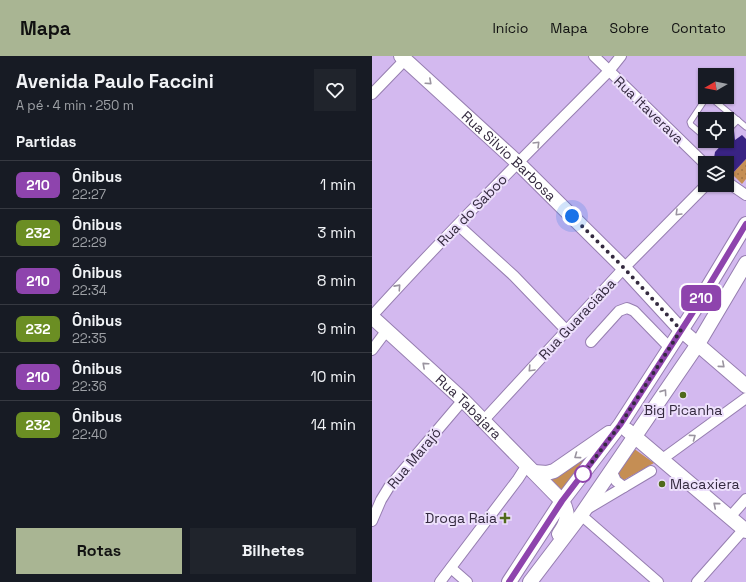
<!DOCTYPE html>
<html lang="pt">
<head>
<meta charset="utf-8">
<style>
  body { margin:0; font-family:"Space Grotesk",sans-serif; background:#20242c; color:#f1f3f6; height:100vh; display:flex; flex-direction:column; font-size:15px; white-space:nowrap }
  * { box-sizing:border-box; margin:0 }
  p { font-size:13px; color:#9ea1a6 }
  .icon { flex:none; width:22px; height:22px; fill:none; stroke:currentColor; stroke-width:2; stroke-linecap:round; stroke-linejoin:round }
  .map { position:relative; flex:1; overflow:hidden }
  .side { display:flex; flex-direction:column; background:#171b24; width:372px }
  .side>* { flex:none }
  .badge { padding:0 8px; border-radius:6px; font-size:14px; line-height:26px }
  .needle { width:26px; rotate:261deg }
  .buttons { position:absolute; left:326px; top:12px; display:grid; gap:8px }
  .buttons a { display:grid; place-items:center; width:36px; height:36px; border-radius:0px; background:#171b24; box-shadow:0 1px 3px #0004; font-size:20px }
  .you { position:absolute; width:20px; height:20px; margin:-10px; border:3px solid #fff; border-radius:50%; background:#1a73e8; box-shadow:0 0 0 6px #1a73e833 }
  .map>.badge { position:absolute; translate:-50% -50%; box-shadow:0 0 0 2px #fff }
  h2 { padding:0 16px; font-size:15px; line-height:36px }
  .round { display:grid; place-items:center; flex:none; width:42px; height:42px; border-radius:0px; background:#20242c }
  .head { display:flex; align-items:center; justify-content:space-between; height:68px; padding:0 16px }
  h1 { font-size:19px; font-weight:800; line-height:30px }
  .cta { display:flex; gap:8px; margin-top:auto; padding:8px 16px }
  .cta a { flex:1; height:46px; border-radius:0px; background:#a9b593; color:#111; font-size:16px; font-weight:800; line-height:46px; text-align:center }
  .cta a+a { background:#20242c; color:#f1f3f6 }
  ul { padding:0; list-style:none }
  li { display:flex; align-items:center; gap:12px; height:48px; padding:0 16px; border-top:1px solid #363941 }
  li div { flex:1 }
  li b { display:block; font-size:15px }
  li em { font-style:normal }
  li .badge { min-width:44px; font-weight:700; text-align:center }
  header { display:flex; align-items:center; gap:24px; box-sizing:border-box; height:56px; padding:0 20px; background:#a9b593; color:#111 }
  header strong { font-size:19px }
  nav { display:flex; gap:22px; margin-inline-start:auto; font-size:14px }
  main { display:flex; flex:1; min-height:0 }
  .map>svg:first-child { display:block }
  .park { fill:#c58e54 }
  .garden { fill:url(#garden-dots) }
  .building { fill:#392383 }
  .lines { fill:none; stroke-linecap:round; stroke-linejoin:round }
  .lane-casing { stroke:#967eb0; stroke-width:7 }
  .street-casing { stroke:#967eb0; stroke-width:12 }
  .secondary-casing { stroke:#967eb0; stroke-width:16 }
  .lane { stroke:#fff; stroke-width:5 }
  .street { stroke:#fff; stroke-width:10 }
  .secondary { stroke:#fff; stroke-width:14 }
  .oneway { stroke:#9a949f }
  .line-casing { stroke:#fff; stroke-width:9 }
  .line { stroke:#8e44ad; stroke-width:6 }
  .walk { stroke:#342a3f; stroke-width:4; stroke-dasharray:0 7.2 }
  .poi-dot { fill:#506a1b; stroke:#ede0fc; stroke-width:1.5 }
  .stop-dot { fill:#fff; stroke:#8e44ad; stroke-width:2 }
  .labels { text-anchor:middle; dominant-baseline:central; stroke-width:4; stroke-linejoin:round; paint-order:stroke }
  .street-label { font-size:14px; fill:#342a3f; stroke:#ede0fc }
  .poi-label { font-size:14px; fill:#342a3f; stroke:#ede0fc }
</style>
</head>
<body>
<header>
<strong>Mapa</strong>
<nav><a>Início</a><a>Mapa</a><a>Sobre</a><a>Contato</a></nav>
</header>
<main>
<section class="side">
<div class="head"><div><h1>Avenida Paulo Faccini</h1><p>A pé · 4 min · 250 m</p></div><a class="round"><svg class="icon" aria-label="heart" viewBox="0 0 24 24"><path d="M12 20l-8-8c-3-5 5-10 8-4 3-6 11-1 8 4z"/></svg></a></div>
<h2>Partidas</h2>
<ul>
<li><span class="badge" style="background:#8e44ad;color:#fff">210</span><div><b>Ônibus</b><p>22:27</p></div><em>1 min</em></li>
<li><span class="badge" style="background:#6b8e23;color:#fff">232</span><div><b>Ônibus</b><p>22:29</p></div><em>3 min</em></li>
<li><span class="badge" style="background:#8e44ad;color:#fff">210</span><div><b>Ônibus</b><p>22:34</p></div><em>8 min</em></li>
<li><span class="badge" style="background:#6b8e23;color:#fff">232</span><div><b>Ônibus</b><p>22:35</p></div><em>9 min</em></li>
<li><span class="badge" style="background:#8e44ad;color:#fff">210</span><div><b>Ônibus</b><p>22:36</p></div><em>10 min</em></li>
<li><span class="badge" style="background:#6b8e23;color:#fff">232</span><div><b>Ônibus</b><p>22:40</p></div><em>14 min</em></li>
</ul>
<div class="cta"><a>Rotas</a><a>Bilhetes</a></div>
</section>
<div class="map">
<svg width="374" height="526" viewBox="0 0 374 526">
  <defs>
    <pattern id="garden-dots" width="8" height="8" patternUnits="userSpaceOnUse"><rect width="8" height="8" fill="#c58e54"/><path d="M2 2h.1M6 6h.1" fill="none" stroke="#a17447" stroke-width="1.8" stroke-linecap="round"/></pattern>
  </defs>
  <rect width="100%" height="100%" fill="#d3b9ef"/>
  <g class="park">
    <polygon points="261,392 282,407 250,425 242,418"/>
    <polygon points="219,397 191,435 176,420"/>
  </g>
  <polygon class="garden" points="374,103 374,123 370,128 360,118"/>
  <polygon class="building" points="362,75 363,84 370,79 374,83 374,103 360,118 355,114 355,107 347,107 342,102 343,96 353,85 355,85 355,83"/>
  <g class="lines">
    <defs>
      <g id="lane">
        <polyline points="355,75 366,64"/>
        <polyline points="333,81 319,69 318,66 332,45 338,41 374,71"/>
        <polyline points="337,85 340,87 345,85"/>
      </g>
      <g id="street">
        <polyline points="222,0 333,108"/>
        <polyline points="0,38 28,9 34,0"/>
        <polyline points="355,126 374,139"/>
        <polyline points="86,169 142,220 195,275"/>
        <path d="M0,260C76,176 157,96 237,15L249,0"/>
        <polyline points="219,286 247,255 255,252 262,255 298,292"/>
        <polyline points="0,294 15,274"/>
        <polyline points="111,365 252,212 334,129"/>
        <polyline points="289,404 374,342"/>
        <polyline points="239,414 244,425 252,431"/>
        <polyline points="215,453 279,415"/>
        <polyline points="209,459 286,526"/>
        <polyline points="358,461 374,443"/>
        <polyline points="0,465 9,444 17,431 91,344"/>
        <polyline points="79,512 95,526"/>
        <polyline points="68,526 146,423 155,409"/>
        <polyline points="325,526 372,473"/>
      </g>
      <g id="secondary">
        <path id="s1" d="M29,0L146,107L252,212L309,274L374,330"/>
        <path id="s2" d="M0,261L91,344L190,445C198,458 195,467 187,478"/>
        <polyline points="255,374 374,475"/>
        <polyline points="162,416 175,417 182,415 237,377"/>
        <polyline points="137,526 190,445 248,369 321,256 374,168"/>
        <polyline points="158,526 209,459 326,288 374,207"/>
      </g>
    </defs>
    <use href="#lane" class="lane-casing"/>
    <use href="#street" class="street-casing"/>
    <use href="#secondary" class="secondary-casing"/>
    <use href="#lane" class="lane"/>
    <use href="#street" class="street"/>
    <use href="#secondary" class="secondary"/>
  </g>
  <defs><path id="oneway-chevron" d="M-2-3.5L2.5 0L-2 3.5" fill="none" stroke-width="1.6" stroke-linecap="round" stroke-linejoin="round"/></defs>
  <g class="oneway">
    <use href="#oneway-chevron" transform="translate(57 26) rotate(42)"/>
    <use href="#oneway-chevron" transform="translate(165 88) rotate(-45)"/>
    <use href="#oneway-chevron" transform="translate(306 157) rotate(135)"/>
    <use href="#oneway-chevron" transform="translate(26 231) rotate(-48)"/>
    <use href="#oneway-chevron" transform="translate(53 309) rotate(-138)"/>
    <use href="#oneway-chevron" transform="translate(350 309) rotate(41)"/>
    <use href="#oneway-chevron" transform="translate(159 313) rotate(133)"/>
    <use href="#oneway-chevron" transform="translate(292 336) rotate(-55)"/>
    <use href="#oneway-chevron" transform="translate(321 381) rotate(-36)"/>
    <use href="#oneway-chevron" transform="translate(205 400) rotate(144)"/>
    <use href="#oneway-chevron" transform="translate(344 449) rotate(-140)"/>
  </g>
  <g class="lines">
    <defs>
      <polyline id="line" points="137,526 190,445 248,369 321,256 374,168"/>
    </defs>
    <use href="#line" class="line-casing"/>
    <use href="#line" class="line"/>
    <polyline class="walk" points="200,160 252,212 309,274 248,369 208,422 211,418"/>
  </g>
  <g class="poi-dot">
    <circle cx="311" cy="339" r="4"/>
    <circle cx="290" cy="428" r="4"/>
    <path d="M131 456h4v4h4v4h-4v4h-4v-4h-4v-4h4z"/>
  </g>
  <circle class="stop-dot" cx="211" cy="418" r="8"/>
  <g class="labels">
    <g class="street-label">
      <text transform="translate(277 54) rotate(44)">Rua Itaverava</text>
      <text stroke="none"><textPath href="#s1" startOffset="147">Rua Silvio Barbosa</textPath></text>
      <text transform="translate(100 154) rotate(-46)">Rua do Saboo</text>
      <text transform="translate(205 263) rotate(-47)">Rua Guaraciaba</text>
      <text stroke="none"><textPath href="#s2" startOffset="132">Rua Tabajara</textPath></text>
      <text transform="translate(42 402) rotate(-50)">Rua Marajó</text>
    </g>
    <g class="poi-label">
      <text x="311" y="354">Big Picanha</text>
      <text x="298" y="428" text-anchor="start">Macaxiera</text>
      <text x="125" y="462" text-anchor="end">Droga Raia</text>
    </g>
  </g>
</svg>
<div class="buttons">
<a><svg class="needle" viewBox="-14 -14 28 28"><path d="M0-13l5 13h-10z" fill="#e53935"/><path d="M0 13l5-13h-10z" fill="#9ea1a6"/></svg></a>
<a><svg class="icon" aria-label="locate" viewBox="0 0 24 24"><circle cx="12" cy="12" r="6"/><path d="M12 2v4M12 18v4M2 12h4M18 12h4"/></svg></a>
<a><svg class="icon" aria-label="layers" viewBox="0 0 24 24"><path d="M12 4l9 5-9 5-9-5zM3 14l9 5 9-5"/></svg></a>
</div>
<div class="you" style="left:200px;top:160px"></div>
<b class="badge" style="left:329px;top:242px;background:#8e44ad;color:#fff">210</b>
</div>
</main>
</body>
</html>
